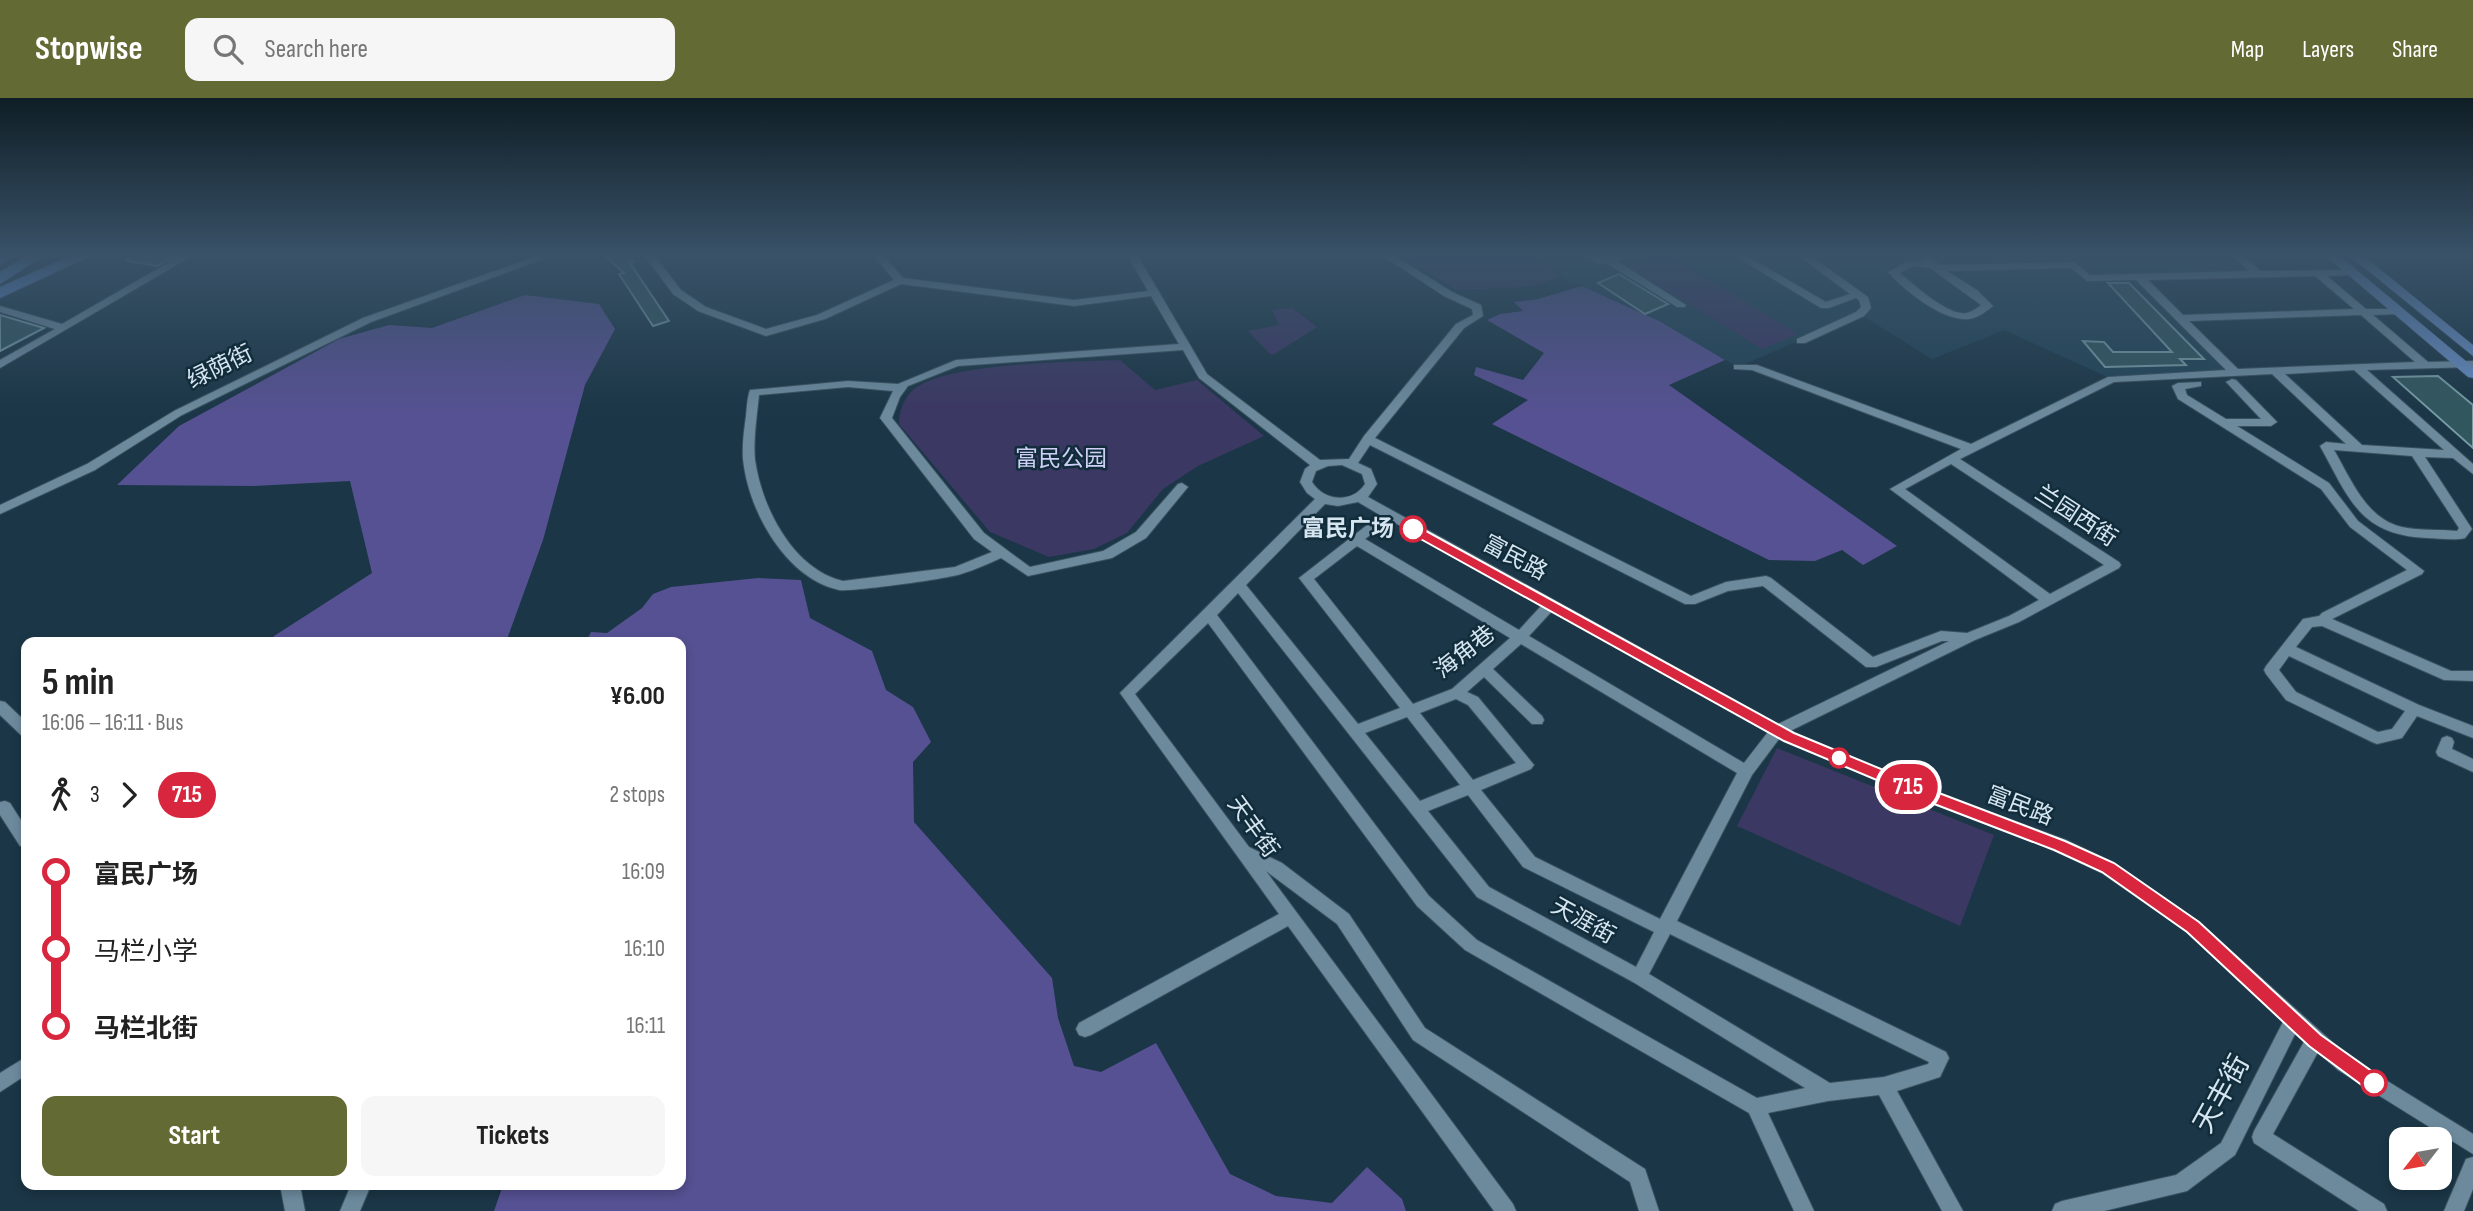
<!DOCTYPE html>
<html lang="en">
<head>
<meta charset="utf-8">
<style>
  body { margin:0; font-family:"Sofia Sans Condensed","Noto Sans SC",sans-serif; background:#f6f6f6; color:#222; height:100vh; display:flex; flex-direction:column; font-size:26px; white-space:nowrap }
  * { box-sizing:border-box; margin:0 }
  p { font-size:23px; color:#767676 }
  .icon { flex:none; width:38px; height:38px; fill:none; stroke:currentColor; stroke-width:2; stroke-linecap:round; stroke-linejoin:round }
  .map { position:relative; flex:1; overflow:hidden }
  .sheet { position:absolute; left:21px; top:539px; width:665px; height:553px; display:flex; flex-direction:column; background:#fff; border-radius:14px; box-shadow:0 4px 10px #0003 }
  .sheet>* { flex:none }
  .badge { padding:0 14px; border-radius:23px; font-size:24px; line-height:46px }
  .needle { width:46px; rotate:239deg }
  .controls { position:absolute; left:2389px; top:1029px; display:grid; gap:14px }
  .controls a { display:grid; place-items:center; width:63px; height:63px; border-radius:14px; background:#fff; box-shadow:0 4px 10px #0003; font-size:35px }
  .map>.badge { position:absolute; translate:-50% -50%; box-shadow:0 0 0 4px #fff }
  .legs { display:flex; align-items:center; gap:10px; height:77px; padding:0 21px; font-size:23px }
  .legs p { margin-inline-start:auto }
  .head { display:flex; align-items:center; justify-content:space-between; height:119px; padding:0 21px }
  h1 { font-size:38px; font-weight:700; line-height:52px }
  .primary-button { display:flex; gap:14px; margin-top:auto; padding:14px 21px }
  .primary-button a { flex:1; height:80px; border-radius:14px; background:#646a34; color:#fff; font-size:28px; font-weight:700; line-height:80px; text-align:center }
  .primary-button a+a { background:#f6f6f6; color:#222 }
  ul { padding:0 21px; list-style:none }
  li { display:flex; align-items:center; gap:24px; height:77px; font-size:26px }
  li i { display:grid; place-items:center; width:10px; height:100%; margin:0 9px; background:currentColor }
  li i::after { content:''; width:18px; height:18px; margin:-9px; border:5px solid; border-radius:50%; background:#fff }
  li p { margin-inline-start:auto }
  li:first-child i { background:linear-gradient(#0000 50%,currentColor 0) }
  li:last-child i { background:linear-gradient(currentColor 50%,#0000 0) }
  header { display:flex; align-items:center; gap:42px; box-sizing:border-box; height:98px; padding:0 35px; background:#646a34; color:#fff }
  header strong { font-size:33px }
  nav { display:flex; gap:38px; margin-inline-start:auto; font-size:24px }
  .search { width:490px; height:63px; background:#f6f6f6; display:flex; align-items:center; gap:18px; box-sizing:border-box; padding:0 24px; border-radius:14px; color:#767676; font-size:26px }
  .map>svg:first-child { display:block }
  .built { fill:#214356 }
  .green { fill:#3b3863 }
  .forest { fill:#565192 }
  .building { fill:#32565e; stroke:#759ba4; stroke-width:2 }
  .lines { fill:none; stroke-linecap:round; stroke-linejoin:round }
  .minor-casing { stroke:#39515f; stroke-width:2 }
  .major-casing { stroke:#39515f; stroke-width:1 }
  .highway-casing { stroke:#39515f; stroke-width:2 }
  .minor { fill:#6d8a9d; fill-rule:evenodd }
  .major { fill:#668bc1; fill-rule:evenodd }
  .highway { fill:#618cd9; fill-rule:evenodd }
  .line-1 { fill:#d7263d; stroke:#fff; stroke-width:2 }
  .stop-1-dot { fill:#fff; stroke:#d7263d; stroke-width:3.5 }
  .labels { text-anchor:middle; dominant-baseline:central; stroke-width:5; stroke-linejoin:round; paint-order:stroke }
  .street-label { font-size:23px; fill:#d6e6f0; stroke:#112c3b }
  .park-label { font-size:23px; fill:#d0d0f6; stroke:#112c3b }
  .stop-label { font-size:23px; font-weight:bold; fill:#d6e6f0; stroke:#112c3b; text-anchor:end }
  .near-street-label { font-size:28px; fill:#d6e6f0; stroke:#112c3b }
</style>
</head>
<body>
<header>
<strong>Stopwise</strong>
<div class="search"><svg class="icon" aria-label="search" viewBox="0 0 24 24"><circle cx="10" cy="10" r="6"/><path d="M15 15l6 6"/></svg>Search here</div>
<nav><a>Map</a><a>Layers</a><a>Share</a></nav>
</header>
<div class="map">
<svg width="2473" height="1113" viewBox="0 0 2473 1113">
  <rect width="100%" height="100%" fill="#1b3646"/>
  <polygon class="built" points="1536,158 2237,158 2258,176 2140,179 2235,275 2112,281 2004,232 1932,261 1860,216 1738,269 1645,216 1561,179"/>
  <g class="green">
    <polygon points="1403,158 1536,158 1561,179 1528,189 1456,192"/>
    <polygon points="1649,158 1669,158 1798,236 1762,251 1625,167"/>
    <polygon points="1292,210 1317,229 1273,257 1269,255 1248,233 1279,227 1272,212"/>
    <path d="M1120,262L1155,292L1197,282L1264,338L1198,368L1163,391L1127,435L1094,451L1049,459L990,434L899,326C899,314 903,301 913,292C944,264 1075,264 1120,262Z"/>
    <polygon points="1777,650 1994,737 1960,828 1737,728"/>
  </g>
  <g class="forest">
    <polygon points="1582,188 1659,223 1725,262 1669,287 1897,448 1863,467 1842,452 1815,463 1769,462 1492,326 1528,302 1474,277 1476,269 1523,282 1544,255 1487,222 1500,216 1523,213 1514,204 1538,201"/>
    <polygon points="525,197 599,206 615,231 585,287 543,442 506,544 272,544 274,538 372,475 350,383 254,388 117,387 179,328 339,241 389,227 432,230"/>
    <polygon points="758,480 801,482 810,520 872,553 886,592 913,609 931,644 913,664 914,724 1052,880 1058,920 1074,968 1101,974 1156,945 1230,1076 1276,1098 1332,1105 1367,1069 1402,1101 1406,1113 494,1113 503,1087 681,1087 681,544 586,544 591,534 607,535 642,510 653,496 671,489"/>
  </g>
  <g class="building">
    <polygon points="127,158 175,158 157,168 127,163"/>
    <polygon points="605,158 627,158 634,164 630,165 669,223 653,228 619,176 624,175"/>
    <polygon points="1619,176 1668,206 1645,216 1598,185"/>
    <polygon points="2108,185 2129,185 2204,261 2180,261 2186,267 2105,269 2083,243 2104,244 2113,254 2172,254"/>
    <polygon points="0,217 44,230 0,253"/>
    <polygon points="2438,278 2473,307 2473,350 2393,279"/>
  </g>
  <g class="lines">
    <defs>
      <g id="minor">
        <polygon points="180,158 192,158 0,270 0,262 55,231 0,214 0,208 62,226"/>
        <polygon points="537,158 552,158 371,224 182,317 95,372 0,416 0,407 87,366 174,313 363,220"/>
        <path d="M645,158H655L681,192L706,209L766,231L817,217L894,182L874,158H884L903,180L1074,202L1148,193L1128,158H1138L1207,276L1320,362L1349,361L1364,338L1456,226L1473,217L1472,211L1444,198L1383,158H1395L1452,194L1481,207L1483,218L1464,230L1375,340L1691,498L1726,484L1766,478L1771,480L1873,559L1941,533L1967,535L2009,518L2039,502L1890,391L1961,351L1752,272L1734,271V267H1757L1971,346L2108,279L2226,272L2136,182L2087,183L2071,170L1947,173L1977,192L1993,208C1987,213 1978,220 1969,221C1943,224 1904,192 1888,174L1908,163H1924L1920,158H1930L1939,167L2074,164L2090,177L2249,173L2232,158H2243L2261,173L2356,172V176L2352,177L2327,178L2366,211H2402L2403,213L2398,216L2373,217L2428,264L2473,263V269L2367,272L2473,366V376L2453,360L2425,359L2472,431L2465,440C2453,443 2439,440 2427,440C2359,437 2349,400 2320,348L2326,344L2346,346L2272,276L2114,284L1960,361L2119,464L2121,467L2119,470L2019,524L1975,542L1790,633L1939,696L2066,742L2114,765L2199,824L2350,960L2473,1036V1056L2338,972L2318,954L2273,1036L2384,1106L2387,1113H2359L2254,1045L2252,1039L2254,1033L2305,942L2296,934L2235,1057L2187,1093L2104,1113H2052L2055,1106L2062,1103L2176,1077L2221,1045L2284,922L2187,834L2102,775L2054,752L1929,704L1779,641L1752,677L1677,823L1946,954L1949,960L1940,979L1897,993L1963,1113H1942L1879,997L1828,1003L1768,1015L1814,1113H1794L1749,1015L1465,852L1417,808L1208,525L1135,596L1249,749L1282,765L1349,816L1425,930L1645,1071L1659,1113H1639L1630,1084L1413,942L1337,826L1266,773L1513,1106L1516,1113H1494L1288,828L1091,937L1085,939L1079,937L1076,931L1079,925L1279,816L1120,595L1315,401L1307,395L1300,384L1305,371L1310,367L1199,280L1183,252L958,268L908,288L900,299L892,320L984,435L1030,469L1103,453L1136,434L1178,386L1182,385L1188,389L1146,440L1112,460L1028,478L1001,460C988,466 974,472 961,476C946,481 851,494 839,492C785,480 748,412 743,361C742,347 744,332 746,318C747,309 747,300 750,292L848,283L898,286L956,262L1179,246L1151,198L1074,208L901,186L825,221L766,238L698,213L673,196ZM1913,168L1930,170L1981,207C1977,210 1972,214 1966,215C1948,218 1913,186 1900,175ZM2315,178L2354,211L2183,217L2148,182ZM2361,217L2415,264L2238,271L2189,223ZM2354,272L2444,352L2362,347L2285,276ZM848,289L893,293L880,320L974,441L992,454L955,469L843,483C793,471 762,410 755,362C753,341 757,318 759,297ZM1370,347L1685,506H1695L1728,493L1763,488L1866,569H1876L1942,543H1949L1778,626L1368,399L1377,386L1371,371L1358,365ZM2334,352L2412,358L2459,430L2457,433C2439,431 2420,433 2402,429C2366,421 2351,381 2334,352ZM1951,366L2104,467L2050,496L1905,391ZM1342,367L1362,376L1365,386C1352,406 1324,403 1312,384L1316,373L1328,368ZM1358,404L1380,417L1299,480L1400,610L1358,626L1246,487L1325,406L1338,408ZM1390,422L1542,507L1519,532L1365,441ZM1357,448L1510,540L1452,591L1413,606L1314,481ZM1238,495L1477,799L1633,884L1805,990L1757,1000L1477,842L1429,798L1217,517ZM1552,513L1768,634L1744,665L1529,538ZM1521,546L1737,675L1660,821L1535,759L1481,692L1531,671L1534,667L1478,599L1467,594L1484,579L1532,626H1542L1544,622L1542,618L1493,571ZM1456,601L1468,607L1516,665L1473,682L1420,615ZM1407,619L1460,687L1420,703L1365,635ZM1468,697L1523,769L1654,834L1636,869L1489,789L1428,713ZM1670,836L1929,964L1928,966L1884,979L1830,985L1649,876Z"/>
        <path d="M1585,158C1598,158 1609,158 1622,158V161L1617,163L1686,207L1685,209H1677L1608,166H1598Z"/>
        <polygon points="1735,158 1747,158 1826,204 1850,196 1799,158 1811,158 1868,199 1871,210 1864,218 1805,245 1797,245 1797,241 1856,214 1861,209 1859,202 1856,200 1829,210 1821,210"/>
        <path d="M2232,281L2236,282L2277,324L2271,328H2237L2329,385L2358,423L2424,473L2422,476L2332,521L2451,573H2473V583L2444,582L2322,528L2312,529L2296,549L2419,607L2473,628V640L2417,618L2402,640L2377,646L2372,644L2286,602L2266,576L2264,572L2266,568L2303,521L2319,518L2322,515L2407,472L2350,429L2321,391L2178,301L2172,288L2178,285L2201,284V288L2185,291L2187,297L2226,321H2261L2228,286L2226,284ZM2289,558L2405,613L2392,631L2378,634L2296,594L2279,572Z"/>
        <polygon points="0,603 5,604 26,624 26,639 21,637 0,617"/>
        <polygon points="2447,638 2452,640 2454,644 2452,651 2473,661 2473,674 2438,658 2436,654 2442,640"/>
        <polygon points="5,703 10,705 26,730 26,749 20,748 0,717 0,704"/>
        <polygon points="26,959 26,977 0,994 0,975"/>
        <polygon points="2473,1059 2473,1091 2464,1113 2444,1113 2466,1061"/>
        <polygon points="280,1087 300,1087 305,1113 285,1113"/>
        <polygon points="351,1087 371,1087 360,1113 340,1113"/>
      </g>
      <g id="major">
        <polygon points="2326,158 2340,158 2473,269 2473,280 2468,279"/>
        <polygon points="2350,158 2364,158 2473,247 2473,258"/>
      </g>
      <g id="highway">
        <polygon points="0,158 13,158 0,167"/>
        <polygon points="26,158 43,158 0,186 0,174"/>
        <polygon points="70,158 90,158 0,200 0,189"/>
      </g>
    </defs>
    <use href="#minor" class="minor-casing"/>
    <use href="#major" class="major-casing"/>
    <use href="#highway" class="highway-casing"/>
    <use href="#minor" class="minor"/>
    <use href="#major" class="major"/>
    <use href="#highway" class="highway"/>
  </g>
  <linearGradient id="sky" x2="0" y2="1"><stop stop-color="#0f1e26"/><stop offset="0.5" stop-color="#395268"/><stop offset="1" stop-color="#395268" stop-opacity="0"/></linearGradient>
  <rect width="2473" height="314" fill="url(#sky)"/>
  <polygon class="line-1" points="1408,428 1417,428 1794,635 1939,695 2065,743 2114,765 2199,824 2321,937 2380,979 2382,985 2380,991 2367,991 2309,948 2187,834 2102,774 2054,752 1929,704 1784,643 1408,434"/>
  <g class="stop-1-dot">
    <circle cx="1413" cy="431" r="12"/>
    <circle cx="1839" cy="660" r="9"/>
    <circle cx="2374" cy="985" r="12"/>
  </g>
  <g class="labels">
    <g class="street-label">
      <text transform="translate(220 269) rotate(-26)">绿荫街</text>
      <text transform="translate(2076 418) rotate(33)">兰园西街</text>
      <text transform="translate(1515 460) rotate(28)">富民路</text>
      <text transform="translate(1465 554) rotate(-38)">海角巷</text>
      <text transform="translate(2020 708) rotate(21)">富民路</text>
      <text transform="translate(1253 729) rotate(54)">天丰街</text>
      <text transform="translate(1583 823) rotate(29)">天涯街</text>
    </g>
    <g class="park-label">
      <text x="1061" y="361">富民公园</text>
    </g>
    <g class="stop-label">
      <text x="1394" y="431">富民广场</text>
    </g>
    <g class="near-street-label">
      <text transform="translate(2222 996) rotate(-61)">天丰街</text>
    </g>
  </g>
</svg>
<div class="controls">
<a><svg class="needle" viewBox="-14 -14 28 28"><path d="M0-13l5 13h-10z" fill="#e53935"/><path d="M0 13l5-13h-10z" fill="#767676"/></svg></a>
</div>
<b class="badge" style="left:1908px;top:689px;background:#d7263d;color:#fff">715</b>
<section class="sheet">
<div class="head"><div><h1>5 min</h1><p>16:06 – 16:11 · Bus</p></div><b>¥6.00</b></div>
<div class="legs"><svg class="icon" aria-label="walk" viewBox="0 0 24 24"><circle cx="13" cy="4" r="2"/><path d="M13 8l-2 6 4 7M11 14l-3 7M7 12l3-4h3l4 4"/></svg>3<svg class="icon" aria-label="forward" viewBox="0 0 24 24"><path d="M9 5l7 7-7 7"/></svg><b class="badge" style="background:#d7263d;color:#fff">715</b><p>2 stops</p></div>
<ul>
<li><i style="color:#d7263d"></i><b>富民广场</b><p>16:09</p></li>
<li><i style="color:#d7263d"></i><span>马栏小学</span><p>16:10</p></li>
<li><i style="color:#d7263d"></i><b>马栏北街</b><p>16:11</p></li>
</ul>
<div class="primary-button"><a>Start</a><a>Tickets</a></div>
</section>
</div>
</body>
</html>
